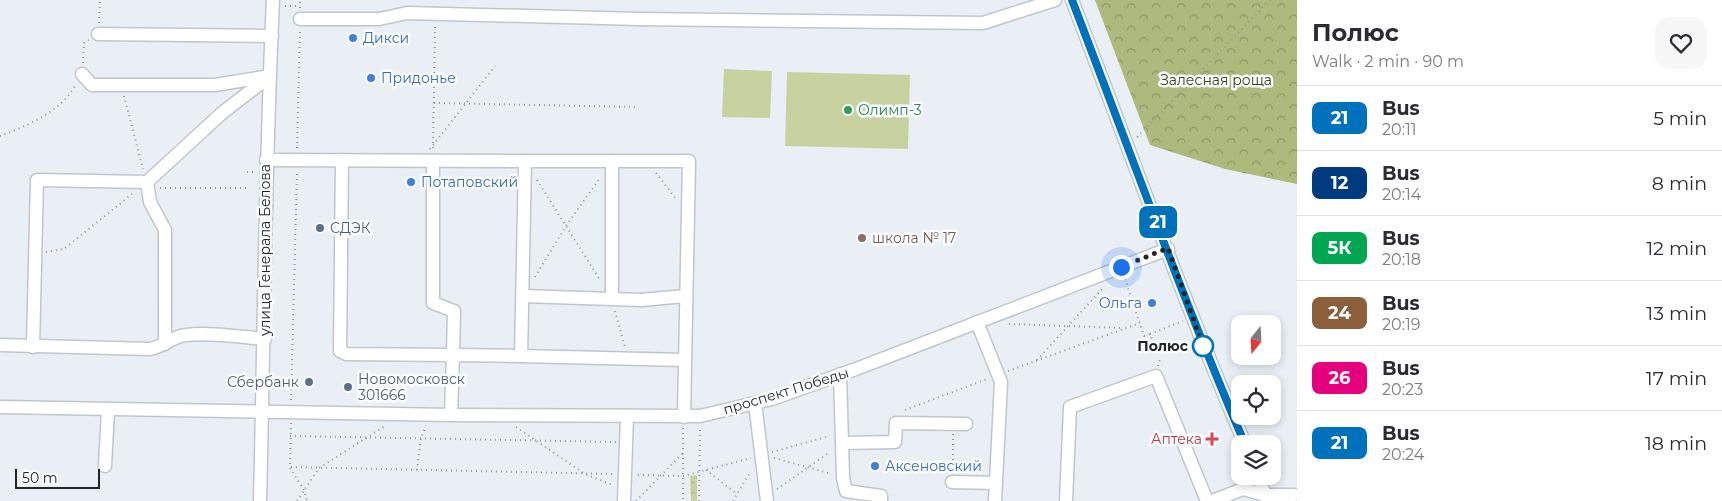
<!DOCTYPE html>
<html lang="en">
<head>
<meta charset="utf-8">
<style>
  body { margin:0; font-family:Montserrat,sans-serif; background:#f7f7f7; color:#2b2b33; height:100vh; display:flex; flex-direction:column; font-size:19px; white-space:nowrap }
  * { box-sizing:border-box; margin:0 }
  p { font-size:16px; color:#7c7c81 }
  .icon { flex:none; width:28px; height:28px; fill:none; stroke:currentColor; stroke-width:2; stroke-linecap:round; stroke-linejoin:round }
  .map { position:relative; flex:1; overflow:hidden }
  .sheet { display:flex; flex-direction:column; background:#fff; width:425px }
  .sheet>* { flex:none }
  .badge { padding:0 10px; border-radius:8px; font-size:18px; line-height:32px }
  .needle { width:32px; rotate:198deg }
  .buttons { position:absolute; left:1231px; top:315px; display:grid; gap:10px }
  .buttons a { display:grid; place-items:center; width:50px; height:50px; border-radius:10px; background:#fff; box-shadow:0 2px 8px #0003; font-size:25px }
  .scale { position:absolute; left:15px; bottom:12px; width:85px; box-sizing:border-box; padding-left:5px; border:2px solid #232527; border-top:0; font-size:14px; line-height:18px; white-space:nowrap; color:#232527; -webkit-text-stroke:4px #fafcff; paint-order:stroke }
  .you { position:absolute; width:25px; height:25px; margin:-12px; border:4px solid #fff; border-radius:50%; background:#1a73e8; box-shadow:0 0 0 8px #1a73e833 }
  .map>.badge { position:absolute; translate:-50% -50%; box-shadow:0 0 0 2px #fff }
  .round { display:grid; place-items:center; flex:none; width:52px; height:52px; border-radius:15px; background:#f7f7f7 }
  .headline { display:flex; align-items:center; justify-content:space-between; height:85px; padding:0 15px }
  h1 { font-size:24px; font-weight:700; line-height:38px }
  ul { padding:0; list-style:none }
  li { display:flex; align-items:center; gap:15px; height:65px; padding:0 15px; border-top:1px solid #e1e1e2 }
  li div { flex:1 }
  li b { display:block; font-size:19px }
  li em { font-style:normal }
  li .badge { min-width:55px; font-weight:700; text-align:center }
  main { display:flex; flex:1; min-height:0 }
  .map>svg:first-child { display:block }
  .grass { fill:url(#grass-dots) }
  .forest { fill:url(#forest-crowns) }
  .garden { fill:#c8d2a0 }
  .lines { fill:none; stroke-linecap:round; stroke-linejoin:round }
  .minor-casing { stroke:#c1c6cd; stroke-width:15 }
  .path { stroke:#92959a; stroke-width:2; stroke-dasharray:1 4; stroke-linecap:butt }
  .minor { stroke:#fff; stroke-width:12 }
  .line-casing { stroke:#fff; stroke-width:11 }
  .line { stroke:#0072bc; stroke-width:8 }
  .walk { stroke:#232527; stroke-width:5; stroke-dasharray:0 9 }
  .shop-dot { fill:#3f7fe0; stroke:#fafcff; stroke-width:2 }
  .leisure-dot { fill:#2e9e5b; stroke:#fafcff; stroke-width:2 }
  .service-dot { fill:#5c6f8a; stroke:#fafcff; stroke-width:2 }
  .education-dot { fill:#8d6e63; stroke:#fafcff; stroke-width:2 }
  .stop-dot { fill:#fff; stroke:#0072bc; stroke-width:2.5 }
  .health-dot { fill:#e0444e; stroke:#fafcff; stroke-width:2 }
  .labels { text-anchor:middle; dominant-baseline:central; stroke-width:5; stroke-linejoin:round; paint-order:stroke }
  .shop-label { font-size:14px; fill:#366cbe; stroke:#fafcff; text-anchor:start }
  .park-label { font-size:14px; fill:#3a4113; stroke:#fafcff }
  .leisure-label { font-size:14px; fill:#27864d; stroke:#fafcff; text-anchor:start }
  .service-label { font-size:14px; fill:#4e5e75; stroke:#fafcff; text-anchor:start }
  .education-label { font-size:14px; fill:#785e54; stroke:#fafcff; text-anchor:start }
  .street-label { font-size:14px; fill:#232527; stroke:#fafcff }
  .stop-label { font-size:14px; font-weight:bold; fill:#232527; stroke:#fafcff; text-anchor:end }
  .health-label { font-size:14px; fill:#be3a42; stroke:#fafcff; text-anchor:end }
</style>
</head>
<body>
<main>
<div class="map">
<svg width="1297" height="501" viewBox="0 0 1297 501">
  <defs>
    <pattern id="grass-dots" width="8" height="8" patternUnits="userSpaceOnUse" patternTransform="scale(1.25)"><rect width="8" height="8" fill="#c8d2a0"/><path d="M2 2h.1M6 6h.1" fill="none" stroke="#acb48a" stroke-width="1.8" stroke-linecap="round"/></pattern>
    <pattern id="forest-crowns" width="20" height="18" patternUnits="userSpaceOnUse" patternTransform="scale(1.25)"><rect width="20" height="18" fill="#aeb97d"/><path d="M2 6a3 3 0 1 1 6 0M12 15a3 3 0 1 1 6 0" fill="none" stroke="#8d9666"/></pattern>
  </defs>
  <rect width="100%" height="100%" fill="#eaeff6"/>
  <polygon class="grass" points="697,475 697,501 691,501 690,476"/>
  <polygon class="forest" points="1095,0 1297,0 1297,184 1225,169 1150,145"/>
  <g class="garden">
    <polygon points="724,69 772,71 770,118 722,117"/>
    <polygon points="787,72 910,75 908,149 785,146"/>
  </g>
  <g class="lines">
    <defs>
      <g id="minor">
        <path d="M1072,0C1129,148 1182,298 1245,444"/>
        <polyline points="300,19 379,19 407,13 639,19 983,23 1055,0"/>
        <polyline points="98,34 272,36"/>
        <polyline points="82,74 92,85 215,85 270,76 222,113 147,182 150,202 165,230 165,344"/>
        <polyline points="266,160 525,161 521,356 684,360"/>
        <polyline points="342,160 340,351 346,354 453,355 454,311 433,303 433,161"/>
        <polyline points="525,161 689,161 684,417"/>
        <polyline points="523,296 641,300 685,296"/>
        <polyline points="612,299 612,161"/>
        <polyline points="977,322 1001,382 995,501"/>
        <path d="M0,345L150,349C163,347 173,336 186,335C211,332 240,337 265,339"/>
        <polyline points="33,347 37,180 147,182"/>
        <polyline points="840,374 843,478 846,491 881,496 881,501"/>
        <polyline points="755,403 767,501"/>
        <polyline points="0,407 451,415 700,416 772,399 856,369 1168,249"/>
        <polyline points="451,415 453,355 521,356"/>
        <polyline points="842,443 895,442 896,423 966,424"/>
        <polyline points="105,466 108,410"/>
        <polyline points="1258,476 1267,500"/>
        <polyline points="952,482 996,483"/>
        <path d="M260,501C264,334 265,167 273,0"/>
        <polyline points="624,501 627,417"/>
        <polyline points="1066,501 1070,407 1156,376 1207,501"/>
        <polyline points="1212,501 1243,489 1265,495 1294,495"/>
      </g>
    </defs>
    <use href="#minor" class="minor-casing"/>
    <g class="path">
      <polyline points="285,6 297,6"/>
      <polyline points="300,8 300,0"/>
      <polyline points="99,23 100,0"/>
      <polyline points="83,63 84,43 89,40"/>
      <polyline points="124,96 143,169"/>
      <polyline points="434,103 638,107"/>
      <path d="M0,136C27,126 60,112 75,86"/>
      <polyline points="1137,137 1270,0"/>
      <polyline points="297,148 300,30"/>
      <polyline points="433,148 435,26"/>
      <polyline points="430,149 495,66"/>
      <polyline points="247,172 255,172"/>
      <polyline points="656,173 676,199"/>
      <polyline points="537,180 600,280"/>
      <polyline points="160,188 247,188"/>
      <polyline points="46,252 64,249 132,194"/>
      <polyline points="535,277 566,226 600,178"/>
      <polyline points="1125,279 1144,336 1150,334 1156,349"/>
      <polyline points="615,311 625,347"/>
      <polyline points="1009,324 1122,328"/>
      <polyline points="1150,334 1183,321"/>
      <polyline points="1037,360 1103,288"/>
      <polyline points="1158,366 1160,359"/>
      <polyline points="1008,371 1140,323"/>
      <polyline points="291,400 297,173"/>
      <polyline points="905,410 987,379"/>
      <polyline points="291,423 290,467 613,474"/>
      <polyline points="516,427 585,474 613,485"/>
      <polyline points="683,428 683,501"/>
      <polyline points="290,436 616,442"/>
      <polyline points="772,452 830,436"/>
      <polyline points="774,458 832,474"/>
      <polyline points="290,468 304,490 307,501"/>
      <polyline points="417,470 421,438 426,426"/>
      <polyline points="706,470 737,494"/>
      <polyline points="953,470 953,434"/>
      <polyline points="638,475 683,476 751,458"/>
      <polyline points="777,489 830,452"/>
      <polyline points="297,501 319,468 385,426"/>
      <polyline points="636,501 683,453"/>
      <polyline points="699,501 700,428"/>
      <polyline points="733,501 751,471"/>
    </g>
    <use href="#minor" class="minor"/>
  </g>
  <g class="lines">
    <defs>
      <path id="line" d="M1072,0C1129,148 1182,298 1245,444"/>
    </defs>
    <use href="#line" class="line-casing"/>
    <use href="#line" class="line"/>
    <polyline class="walk" points="1121,267 1168,248 1203,346"/>
  </g>
  <g class="shop-dot">
    <circle cx="353" cy="38" r="5"/>
    <circle cx="371" cy="78" r="5"/>
    <circle cx="411" cy="182" r="5"/>
    <circle cx="1152" cy="303" r="5"/>
    <circle cx="875" cy="466" r="5"/>
  </g>
  <circle class="leisure-dot" cx="848" cy="110" r="5"/>
  <g class="service-dot">
    <circle cx="320" cy="228" r="5"/>
    <circle cx="309" cy="382" r="5"/>
    <circle cx="348" cy="387" r="5"/>
  </g>
  <circle class="education-dot" cx="862" cy="238" r="5"/>
  <circle class="stop-dot" cx="1203" cy="346" r="10"/>
  <path class="health-dot" d="M1209.5 431.5h5v5h5v5h-5v5h-5v-5h-5v-5h5z"/>
  <g class="labels">
    <g class="shop-label">
      <text x="363" y="38">Дикси</text>
      <text x="381" y="78">Придонье</text>
      <text x="421" y="182">Потаповский</text>
      <text x="1142" y="303" text-anchor="end">Ольга</text>
      <text x="885" y="466">Аксеновский</text>
    </g>
    <g class="park-label">
      <text x="1216" y="80">Залесная роща</text>
    </g>
    <g class="leisure-label">
      <text x="858" y="110">Олимп-3</text>
    </g>
    <g class="service-label">
      <text x="330" y="228">СДЭК</text>
      <text x="358" y="379">Новомосковск<tspan x="358" dy="16">301666</tspan></text>
      <text x="299" y="382" text-anchor="end">Сбербанк</text>
    </g>
    <g class="education-label">
      <text x="872" y="238">школа № 17</text>
    </g>
    <g class="street-label">
      <text transform="translate(265 250) rotate(-90)">улица Генерала Белова</text>
      <text transform="translate(786 391) rotate(-17)">проспект Победы</text>
    </g>
    <g class="stop-label">
      <text x="1188" y="346">Полюс</text>
    </g>
    <g class="health-label">
      <text x="1202" y="439">Аптека</text>
    </g>
  </g>
</svg>
<div class="buttons">
<a><svg class="needle" viewBox="-14 -14 28 28"><path d="M0-13l5 13h-10z" fill="#e53935"/><path d="M0 13l5-13h-10z" fill="#7c7c81"/></svg></a>
<a><svg class="icon" aria-label="locate" viewBox="0 0 24 24"><circle cx="12" cy="12" r="6"/><path d="M12 2v4M12 18v4M2 12h4M18 12h4"/></svg></a>
<a><svg class="icon" aria-label="layers" viewBox="0 0 24 24"><path d="M12 4l9 5-9 5-9-5zM3 14l9 5 9-5"/></svg></a>
</div>
<div class="scale">50 m</div>
<div class="you" style="left:1121px;top:267px"></div>
<b class="badge" style="left:1158px;top:222px;background:#0072bc;color:#fff">21</b>
</div>
<section class="sheet">
<div class="headline"><div><h1>Полюс</h1><p>Walk · 2 min · 90 m</p></div><a class="round"><svg class="icon" aria-label="heart" viewBox="0 0 24 24"><path d="M12 20l-8-8c-3-5 5-10 8-4 3-6 11-1 8 4z"/></svg></a></div>
<ul>
<li><span class="badge" style="background:#0072bc;color:#fff">21</span><div><b>Bus</b><p>20:11</p></div><em>5 min</em></li>
<li><span class="badge" style="background:#003b80;color:#fff">12</span><div><b>Bus</b><p>20:14</p></div><em>8 min</em></li>
<li><span class="badge" style="background:#00a651;color:#fff">5К</span><div><b>Bus</b><p>20:18</p></div><em>12 min</em></li>
<li><span class="badge" style="background:#8b5e3c;color:#fff">24</span><div><b>Bus</b><p>20:19</p></div><em>13 min</em></li>
<li><span class="badge" style="background:#e6007e;color:#fff">26</span><div><b>Bus</b><p>20:23</p></div><em>17 min</em></li>
<li><span class="badge" style="background:#0072bc;color:#fff">21</span><div><b>Bus</b><p>20:24</p></div><em>18 min</em></li>
</ul>
</section>
</main>
</body>
</html>
